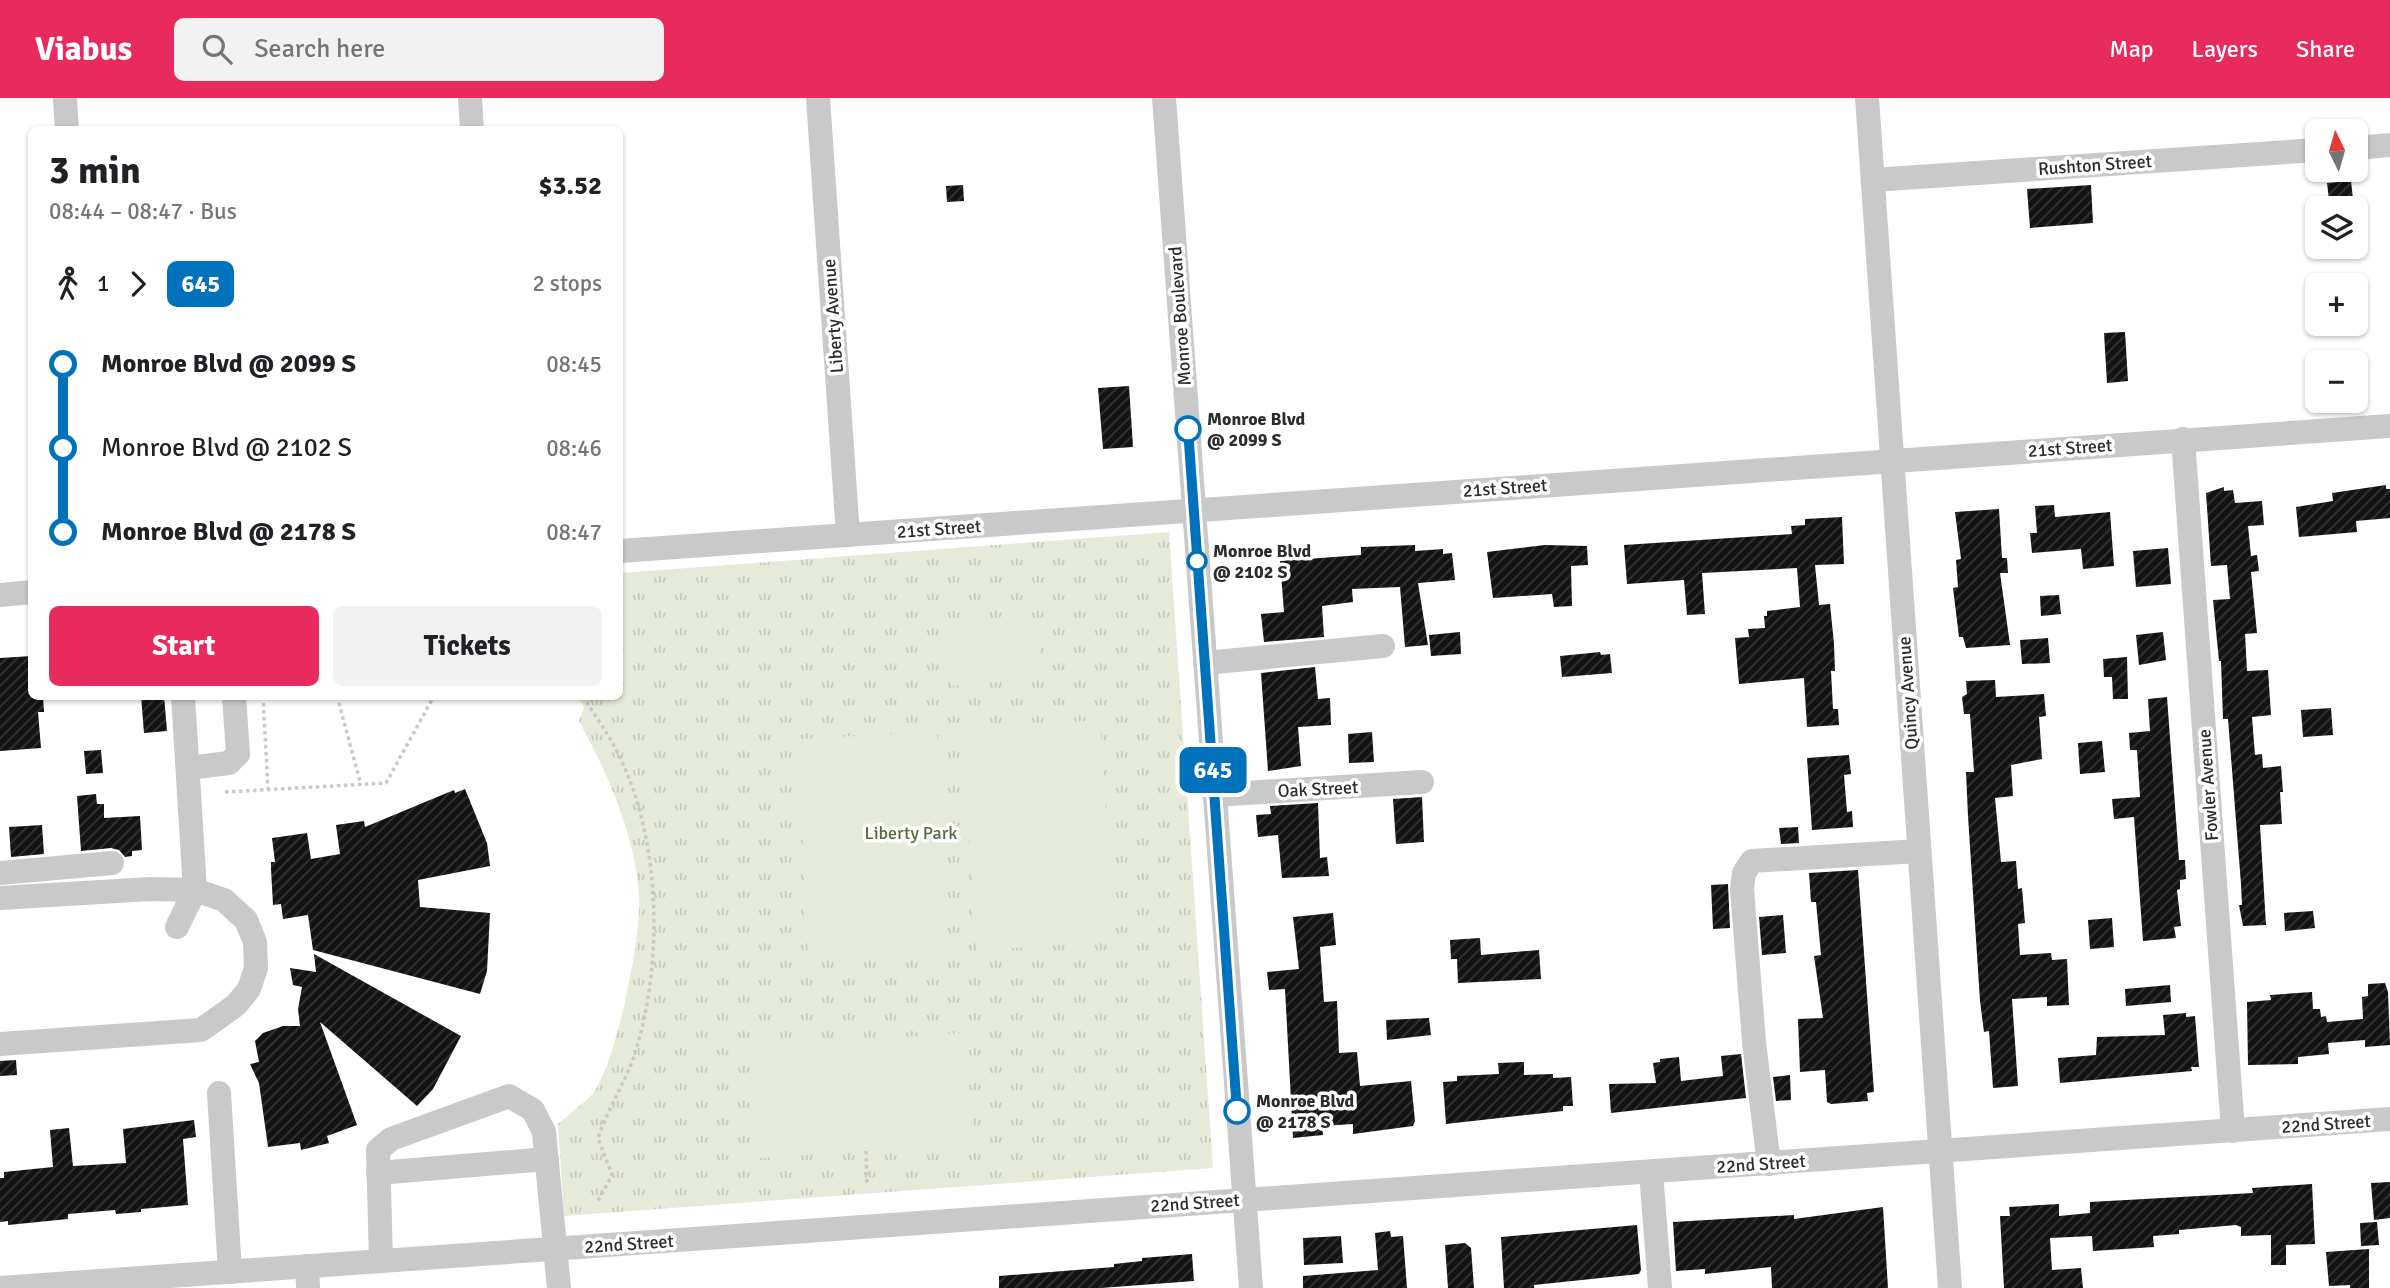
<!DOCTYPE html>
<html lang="en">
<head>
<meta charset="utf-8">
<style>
  body { margin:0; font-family:Signika,sans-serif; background:#f2f2f2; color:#202124; height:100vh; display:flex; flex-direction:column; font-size:26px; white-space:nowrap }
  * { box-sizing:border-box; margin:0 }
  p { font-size:23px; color:#757577 }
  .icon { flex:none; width:38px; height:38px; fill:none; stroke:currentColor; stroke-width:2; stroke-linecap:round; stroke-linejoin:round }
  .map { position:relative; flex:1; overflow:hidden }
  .side { position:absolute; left:28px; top:28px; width:595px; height:574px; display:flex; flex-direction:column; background:#fff; border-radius:10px; box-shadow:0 2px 5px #0004 }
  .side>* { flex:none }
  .badge { padding:0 14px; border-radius:10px; font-size:24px; line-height:46px }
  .needle { width:46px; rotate:355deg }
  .fabs { position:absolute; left:2305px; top:21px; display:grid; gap:14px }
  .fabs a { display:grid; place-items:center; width:63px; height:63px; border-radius:10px; background:#fff; box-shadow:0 2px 5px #0004; font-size:35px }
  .map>.badge { position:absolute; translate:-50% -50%; box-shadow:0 0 0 4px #fff }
  .legs { display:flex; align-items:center; gap:10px; height:77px; padding:0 21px; font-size:23px }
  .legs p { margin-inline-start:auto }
  .head { display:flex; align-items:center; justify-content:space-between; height:119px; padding:0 21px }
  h1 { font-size:38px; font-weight:700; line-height:52px }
  .primary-button { display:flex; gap:14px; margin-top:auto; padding:14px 21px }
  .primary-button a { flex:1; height:80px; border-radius:10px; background:#e82a5d; color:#fff; font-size:28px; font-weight:700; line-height:80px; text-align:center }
  .primary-button a+a { background:#f2f2f2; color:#202124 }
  ul { padding:0 21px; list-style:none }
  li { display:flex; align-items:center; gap:24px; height:84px; font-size:26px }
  li i { display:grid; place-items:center; width:10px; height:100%; margin:0 9px; background:currentColor }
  li i::after { content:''; width:18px; height:18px; margin:-9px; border:5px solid; border-radius:50%; background:#fff }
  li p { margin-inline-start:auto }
  li:first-child i { background:linear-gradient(#0000 50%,currentColor 0) }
  li:last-child i { background:linear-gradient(currentColor 50%,#0000 0) }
  header { display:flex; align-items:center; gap:42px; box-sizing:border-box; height:98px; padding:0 35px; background:#e82a5d; color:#fff }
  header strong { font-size:33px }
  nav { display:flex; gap:38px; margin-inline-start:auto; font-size:24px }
  .search { width:490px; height:63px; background:#f2f2f2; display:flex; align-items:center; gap:18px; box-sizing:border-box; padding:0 24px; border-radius:10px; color:#757577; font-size:26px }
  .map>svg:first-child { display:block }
  .park { fill:url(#park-tufts) }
  .pitch { fill:#e6ebd9 }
  .building { fill:url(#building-hatch) }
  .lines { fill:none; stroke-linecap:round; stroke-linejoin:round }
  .path { stroke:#c9c9c9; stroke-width:3.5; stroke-dasharray:3.5 3.5; stroke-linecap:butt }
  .minor { stroke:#c9c9c9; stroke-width:24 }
  .line-1-casing { stroke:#fff; stroke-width:16 }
  .line-1 { stroke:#0072bc; stroke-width:10 }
  .stop-1-dot { fill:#fff; stroke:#0072bc; stroke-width:3.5 }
  .labels { text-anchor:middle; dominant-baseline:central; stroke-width:7; stroke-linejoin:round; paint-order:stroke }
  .street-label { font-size:18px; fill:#2c2c2c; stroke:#fff }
  .stop-label { font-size:18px; font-weight:bold; fill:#2c2c2c; stroke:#fff; text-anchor:start }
  .park-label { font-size:18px; fill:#596839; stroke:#fff }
</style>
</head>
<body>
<header>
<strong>Viabus</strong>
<div class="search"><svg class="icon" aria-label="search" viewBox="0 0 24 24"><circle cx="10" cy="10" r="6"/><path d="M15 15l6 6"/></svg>Search here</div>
<nav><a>Map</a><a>Layers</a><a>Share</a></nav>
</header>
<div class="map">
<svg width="2390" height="1190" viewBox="0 0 2390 1190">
  <defs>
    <pattern id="park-tufts" width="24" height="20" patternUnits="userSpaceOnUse" patternTransform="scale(1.75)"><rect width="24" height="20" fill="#e6ebd9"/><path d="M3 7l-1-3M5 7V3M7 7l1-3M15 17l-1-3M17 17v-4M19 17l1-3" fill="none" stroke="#c5caba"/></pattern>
    <pattern id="building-hatch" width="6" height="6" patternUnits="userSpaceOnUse" patternTransform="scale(1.75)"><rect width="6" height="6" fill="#131313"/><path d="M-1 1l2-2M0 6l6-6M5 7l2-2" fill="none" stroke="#363636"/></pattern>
  </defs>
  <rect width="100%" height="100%" fill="#fff"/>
  <path class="park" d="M1169,434L1213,1070L564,1118L558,1026C569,1016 584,1006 594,994C607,976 620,926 625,904C632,870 640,833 639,798C635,735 608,677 579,623L584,609L577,599L620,598V475Z"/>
  <g class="pitch">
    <polygon points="1037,520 1042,581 951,588 946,527"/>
    <polygon points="1100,622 1114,844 976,852 963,631"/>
    <polygon points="937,634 947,854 808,861 798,641"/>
    <polygon points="965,935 973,1047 758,1060 751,949"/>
  </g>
  <g class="building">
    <polygon points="2351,83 2354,110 2330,110 2327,85"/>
    <polygon points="963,87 964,103 947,104 946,88"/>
    <polygon points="2091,87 2093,125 2030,130 2027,91"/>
    <polygon points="2125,234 2128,283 2107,285 2104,235"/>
    <polygon points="1129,288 1133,349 1103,351 1098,290"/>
    <polygon points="2386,387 2386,391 2390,391 2390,420 2356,423 2357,434 2299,439 2296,409 2333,403 2332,395"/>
    <polygon points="2224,389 2224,393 2233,392 2235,405 2262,403 2264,427 2248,428 2251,458 2257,457 2259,473 2251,474 2257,535 2245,536 2247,573 2268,572 2271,617 2252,619 2255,657 2262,656 2263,670 2281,668 2283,694 2280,694 2282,726 2260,727 2266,827 2243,828 2239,807 2242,807 2241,786 2228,621 2223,621 2221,563 2219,563 2213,502 2230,501 2227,467 2211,468 2206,395"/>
    <polygon points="2054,407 2055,419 2110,414 2114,468 2083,471 2081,451 2032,455 2030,435 2037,435 2035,408"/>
    <polygon points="1999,411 2002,460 2007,460 2008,475 2000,475 2010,547 1966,550 1963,539 1959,539 1953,490 1958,489 1956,462 1961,461 1955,414"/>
    <polygon points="1842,419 1844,466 1815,467 1819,507 1830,506 1834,546 1835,573 1831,573 1833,611 1838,611 1839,627 1807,629 1804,580 1739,586 1735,540 1749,539 1748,531 1765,530 1764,518 1767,518 1767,513 1800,509 1797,470 1702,475 1705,516 1687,517 1684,482 1627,486 1624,447 1792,436 1791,428 1805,427 1805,421"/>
    <polygon points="1415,447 1415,453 1443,451 1443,456 1452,455 1455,482 1418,485 1428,547 1405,549 1400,489 1352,491 1353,504 1322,508 1324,539 1264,544 1261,516 1284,514 1280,463 1361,457 1361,449"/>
    <polygon points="1545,447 1587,448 1588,467 1571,468 1572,508 1554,509 1552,496 1493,500 1487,454"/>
    <polygon points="2168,450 2171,486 2136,489 2133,453"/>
    <polygon points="2059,497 2061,516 2041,518 2040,498"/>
    <polygon points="1460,534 1461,556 1431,558 1429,537"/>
    <polygon points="2163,534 2166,562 2139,567 2136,537"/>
    <polygon points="2048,540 2050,565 2022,566 2020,542"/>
    <polygon points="1600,554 1601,557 1610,556 1612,575 1562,579 1560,558"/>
    <polygon points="32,558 32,598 43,598 44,614 38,614 41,650 0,653 0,560"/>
    <polygon points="2127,559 2128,601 2113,601 2112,579 2104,579 2103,561"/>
    <polygon points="1315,569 1318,601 1330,600 1331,627 1298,629 1301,668 1268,673 1261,575"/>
    <polygon points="1995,582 1996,599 2044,596 2046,618 2039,619 2042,661 2011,667 2013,698 1995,700 2001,764 2016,763 2018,791 2022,790 2025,825 2018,826 2020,857 2051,855 2052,862 2067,861 2069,907 2047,908 2047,899 2012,901 2018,988 1993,990 1989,933 1984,934 1980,903 1968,718 1966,674 1974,674 1970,616 1964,616 1962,599 1967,596 1966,583"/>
    <polygon points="141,598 164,598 167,633 144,635"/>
    <polygon points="2167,599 2179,762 2185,762 2186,781 2180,782 2180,791 2177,792 2181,828 2174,829 2176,840 2143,843 2134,719 2114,721 2112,701 2140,699 2137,652 2130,652 2129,635 2150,633 2148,601"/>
    <polygon points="2331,610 2333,637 2303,639 2301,612"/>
    <polygon points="1372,634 1374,664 1349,665 1348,636"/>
    <polygon points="2102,643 2105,674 2080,676 2078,645"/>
    <polygon points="101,652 103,675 86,676 84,653"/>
    <polygon points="1849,657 1851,676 1844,677 1847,714 1852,713 1853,729 1812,732 1807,660"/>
    <polygon points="465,691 487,745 490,768 418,782 420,809 490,815 487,873 480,896 313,852 308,817 283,821 281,806 273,807 271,771 271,764 275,764 272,740 307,735 311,761 340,756 336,727 364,723 365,729 454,692 455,695"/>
    <polygon points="96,696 97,706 104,706 104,720 140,718 142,752 132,753 132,758 125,759 119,752 111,750 81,753 77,698"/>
    <polygon points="1422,699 1424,744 1396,746 1393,701"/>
    <polygon points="1318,705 1320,760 1327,759 1329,778 1282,780 1278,737 1258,739 1256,717 1271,716 1270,708"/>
    <polygon points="42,727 44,756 11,759 9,729"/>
    <polygon points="1798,729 1799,745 1781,746 1779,730"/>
    <polygon points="1858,772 1874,994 1867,995 1868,1003 1831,1006 1827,1004 1825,972 1800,974 1798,921 1823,920 1814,858 1821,857 1816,804 1811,804 1809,775"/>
    <polygon points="1728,786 1730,830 1713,831 1711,787"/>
    <polygon points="2313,813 2315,830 2285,833 2284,815"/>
    <polygon points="1333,815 1336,847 1320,849 1324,904 1337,903 1339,955 1357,954 1360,988 1411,983 1415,1023 1413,1028 1353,1036 1353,1026 1322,1028 1323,1037 1293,1040 1285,891 1269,892 1267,874 1299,871 1293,819"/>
    <polygon points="1783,817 1786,855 1762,857 1759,819"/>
    <polygon points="2112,820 2114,849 2090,851 2088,822"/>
    <polygon points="1480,840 1481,857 1539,852 1541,881 1458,885 1457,861 1451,861 1450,842"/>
    <polygon points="314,856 461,938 433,991 417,1008 320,924 357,1027 327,1038 329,1045 301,1052 300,1045 268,1049 259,985 250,966 259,964 255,943 263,935 283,928 300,928 298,911 302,889 293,887 290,870 316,874"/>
    <polygon points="2385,885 2388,894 2390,947 2365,949 2365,942 2328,945 2329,956 2298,959 2298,966 2248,967 2247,904 2271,902 2270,897 2312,894 2313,911 2320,911 2321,919 2326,918 2327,924 2363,921 2362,899 2368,898 2368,886"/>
    <polygon points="2170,887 2171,904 2126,908 2125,891"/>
    <polygon points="2186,915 2186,919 2195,918 2199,969 2191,969 2192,973 2060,985 2058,960 2096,957 2097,939 2165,937 2163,917"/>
    <polygon points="1429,920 1431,937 1387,942 1386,922"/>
    <polygon points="1741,956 1746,1000 1611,1015 1609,986 1656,985 1653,965 1660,964 1660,961 1679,959 1681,983 1723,978 1721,958"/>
    <polygon points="16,962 17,977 0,978 0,963"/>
    <polygon points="1524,964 1524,977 1553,976 1553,980 1571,979 1573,1008 1563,1008 1563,1013 1446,1026 1443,984 1457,983 1457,978 1499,976 1498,965"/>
    <polygon points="1790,977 1791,1002 1776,1003 1773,979"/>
    <polygon points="194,1022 196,1039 183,1041 188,1107 141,1111 141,1114 116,1116 115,1112 68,1116 68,1121 8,1127 8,1123 0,1124 0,1080 4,1080 4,1074 53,1069 50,1032 69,1030 73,1068 126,1065 123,1031"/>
    <polygon points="2390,1084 2390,1120 2374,1122 2371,1085"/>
    <polygon points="2312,1086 2315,1146 2286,1147 2286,1167 2271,1167 2271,1137 2241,1138 2241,1129 2236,1127 2179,1132 2179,1136 2153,1138 2154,1149 2093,1153 2092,1138 2050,1140 2052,1172 2081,1170 2083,1190 2004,1190 2000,1118 2010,1118 2009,1109 2059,1106 2059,1118 2090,1115 2090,1104 2253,1095 2252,1090"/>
    <polygon points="1883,1109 1888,1190 1772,1190 1771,1169 1705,1176 1705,1171 1676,1173 1673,1124 1794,1117 1794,1121"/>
    <polygon points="2377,1124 2379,1147 2361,1148 2360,1125"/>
    <polygon points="1637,1127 1641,1172 1639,1176 1534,1187 1534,1190 1504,1190 1501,1139"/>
    <polygon points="1390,1133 1391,1139 1403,1138 1407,1190 1303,1190 1303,1178 1378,1172 1375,1135"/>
    <polygon points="1341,1138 1343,1165 1304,1167 1303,1140"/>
    <polygon points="1465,1145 1471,1150 1474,1190 1448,1190 1445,1147"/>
    <polygon points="2369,1151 2369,1190 2350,1190 2350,1187 2329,1188 2326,1154"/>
    <polygon points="1192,1156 1194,1183 1101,1190 999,1190 999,1178 1114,1169 1114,1166 1142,1163 1142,1160"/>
  </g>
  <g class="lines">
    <g class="path">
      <polyline points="263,598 268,691"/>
      <polyline points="337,598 361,687"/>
      <path d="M583,598C593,615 605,631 614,648C661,733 664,861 636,952C627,982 608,1010 598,1040L612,1077L597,1105"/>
      <polyline points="225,694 386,685 434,598"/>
      <polyline points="866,1053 867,1087"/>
    </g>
    <g class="minor">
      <polyline points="65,0 67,32"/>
      <polyline points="470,0 472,32"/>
      <polyline points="818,0 848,437"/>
      <polyline points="1164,0 1251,1190"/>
      <polyline points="1867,0 1950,1190"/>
      <polyline points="2356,50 2390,47"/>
      <polyline points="1873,82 2317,52"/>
      <polyline points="2183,341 2233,1033"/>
      <polyline points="620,453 2390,328"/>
      <polyline points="0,497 32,494"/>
      <polyline points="1205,565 1383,548"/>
      <polyline points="188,670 229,665 238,656 234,598"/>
      <polyline points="1214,697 1422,684"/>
      <polyline points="0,775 112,765"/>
      <polyline points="0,800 150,791 195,792 224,802 246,822 255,844 256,870 249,891 236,907 201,932 0,946"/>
      <polyline points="177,829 195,792 183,598"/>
      <polyline points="219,995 230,1174"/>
      <polyline points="1769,1066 1754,944 1742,791 1744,775 1752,763 1919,753"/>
      <polyline points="1651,1074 1660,1190"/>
      <polyline points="378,1075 547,1061"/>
      <polyline points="381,1163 378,1052 391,1041 509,998 533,1012 544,1034 559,1190"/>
      <polyline points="307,1168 308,1190"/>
      <polyline points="0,1190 2390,1021"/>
    </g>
  </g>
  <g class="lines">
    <defs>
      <polyline id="line-1" points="1188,331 1237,1013"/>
    </defs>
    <use href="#line-1" class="line-1-casing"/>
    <use href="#line-1" class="line-1"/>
  </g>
  <g class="stop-1-dot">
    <circle cx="1188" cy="331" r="12"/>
    <circle cx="1197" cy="463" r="9"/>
    <circle cx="1237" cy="1013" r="12"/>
  </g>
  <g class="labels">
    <g class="street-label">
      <text transform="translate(2095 67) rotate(-4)">Rushton Street</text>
      <text transform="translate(833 218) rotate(-94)">Liberty Avenue</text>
      <text transform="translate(1180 218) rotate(-94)">Monroe Boulevard</text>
      <text transform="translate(2070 350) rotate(-4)">21st Street</text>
      <text transform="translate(1505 390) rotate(-4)">21st Street</text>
      <text transform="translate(939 431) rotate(-4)">21st Street</text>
      <text transform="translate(1908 595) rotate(-94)">Quincy Avenue</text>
      <text transform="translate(2208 687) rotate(-94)">Fowler Avenue</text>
      <text transform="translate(1318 691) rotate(-3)">Oak Street</text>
      <text transform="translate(2326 1026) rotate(-4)">22nd Street</text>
      <text transform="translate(1761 1066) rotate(-4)">22nd Street</text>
      <text transform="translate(1195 1105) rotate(-4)">22nd Street</text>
      <text transform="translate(629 1146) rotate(-4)">22nd Street</text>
    </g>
    <g class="stop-label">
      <text x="1207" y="321">Monroe Blvd<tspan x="1207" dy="21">@ 2099 S</tspan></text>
      <text x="1213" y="453">Monroe Blvd<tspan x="1213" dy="21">@ 2102 S</tspan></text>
      <text x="1256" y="1003">Monroe Blvd<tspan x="1256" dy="21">@ 2178 S</tspan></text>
    </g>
    <g class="park-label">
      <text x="911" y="735">Liberty Park</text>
    </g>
  </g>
</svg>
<div class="fabs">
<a><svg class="needle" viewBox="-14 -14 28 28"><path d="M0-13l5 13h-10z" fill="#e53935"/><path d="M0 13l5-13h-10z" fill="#757577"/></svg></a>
<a><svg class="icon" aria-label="layers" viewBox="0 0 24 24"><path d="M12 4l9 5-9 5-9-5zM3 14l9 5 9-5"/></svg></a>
<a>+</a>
<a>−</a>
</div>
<b class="badge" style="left:1213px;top:672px;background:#0072bc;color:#fff">645</b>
<section class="side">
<div class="head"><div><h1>3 min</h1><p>08:44 – 08:47 · Bus</p></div><b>$3.52</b></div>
<div class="legs"><svg class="icon" aria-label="walk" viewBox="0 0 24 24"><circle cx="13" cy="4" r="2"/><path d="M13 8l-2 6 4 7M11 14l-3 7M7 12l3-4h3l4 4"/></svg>1<svg class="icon" aria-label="forward" viewBox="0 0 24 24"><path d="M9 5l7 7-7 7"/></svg><b class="badge" style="background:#0072bc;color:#fff">645</b><p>2 stops</p></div>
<ul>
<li><i style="color:#0072bc"></i><b>Monroe Blvd @ 2099 S</b><p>08:45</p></li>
<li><i style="color:#0072bc"></i><span>Monroe Blvd @ 2102 S</span><p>08:46</p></li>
<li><i style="color:#0072bc"></i><b>Monroe Blvd @ 2178 S</b><p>08:47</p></li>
</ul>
<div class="primary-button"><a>Start</a><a>Tickets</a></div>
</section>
</div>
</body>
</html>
